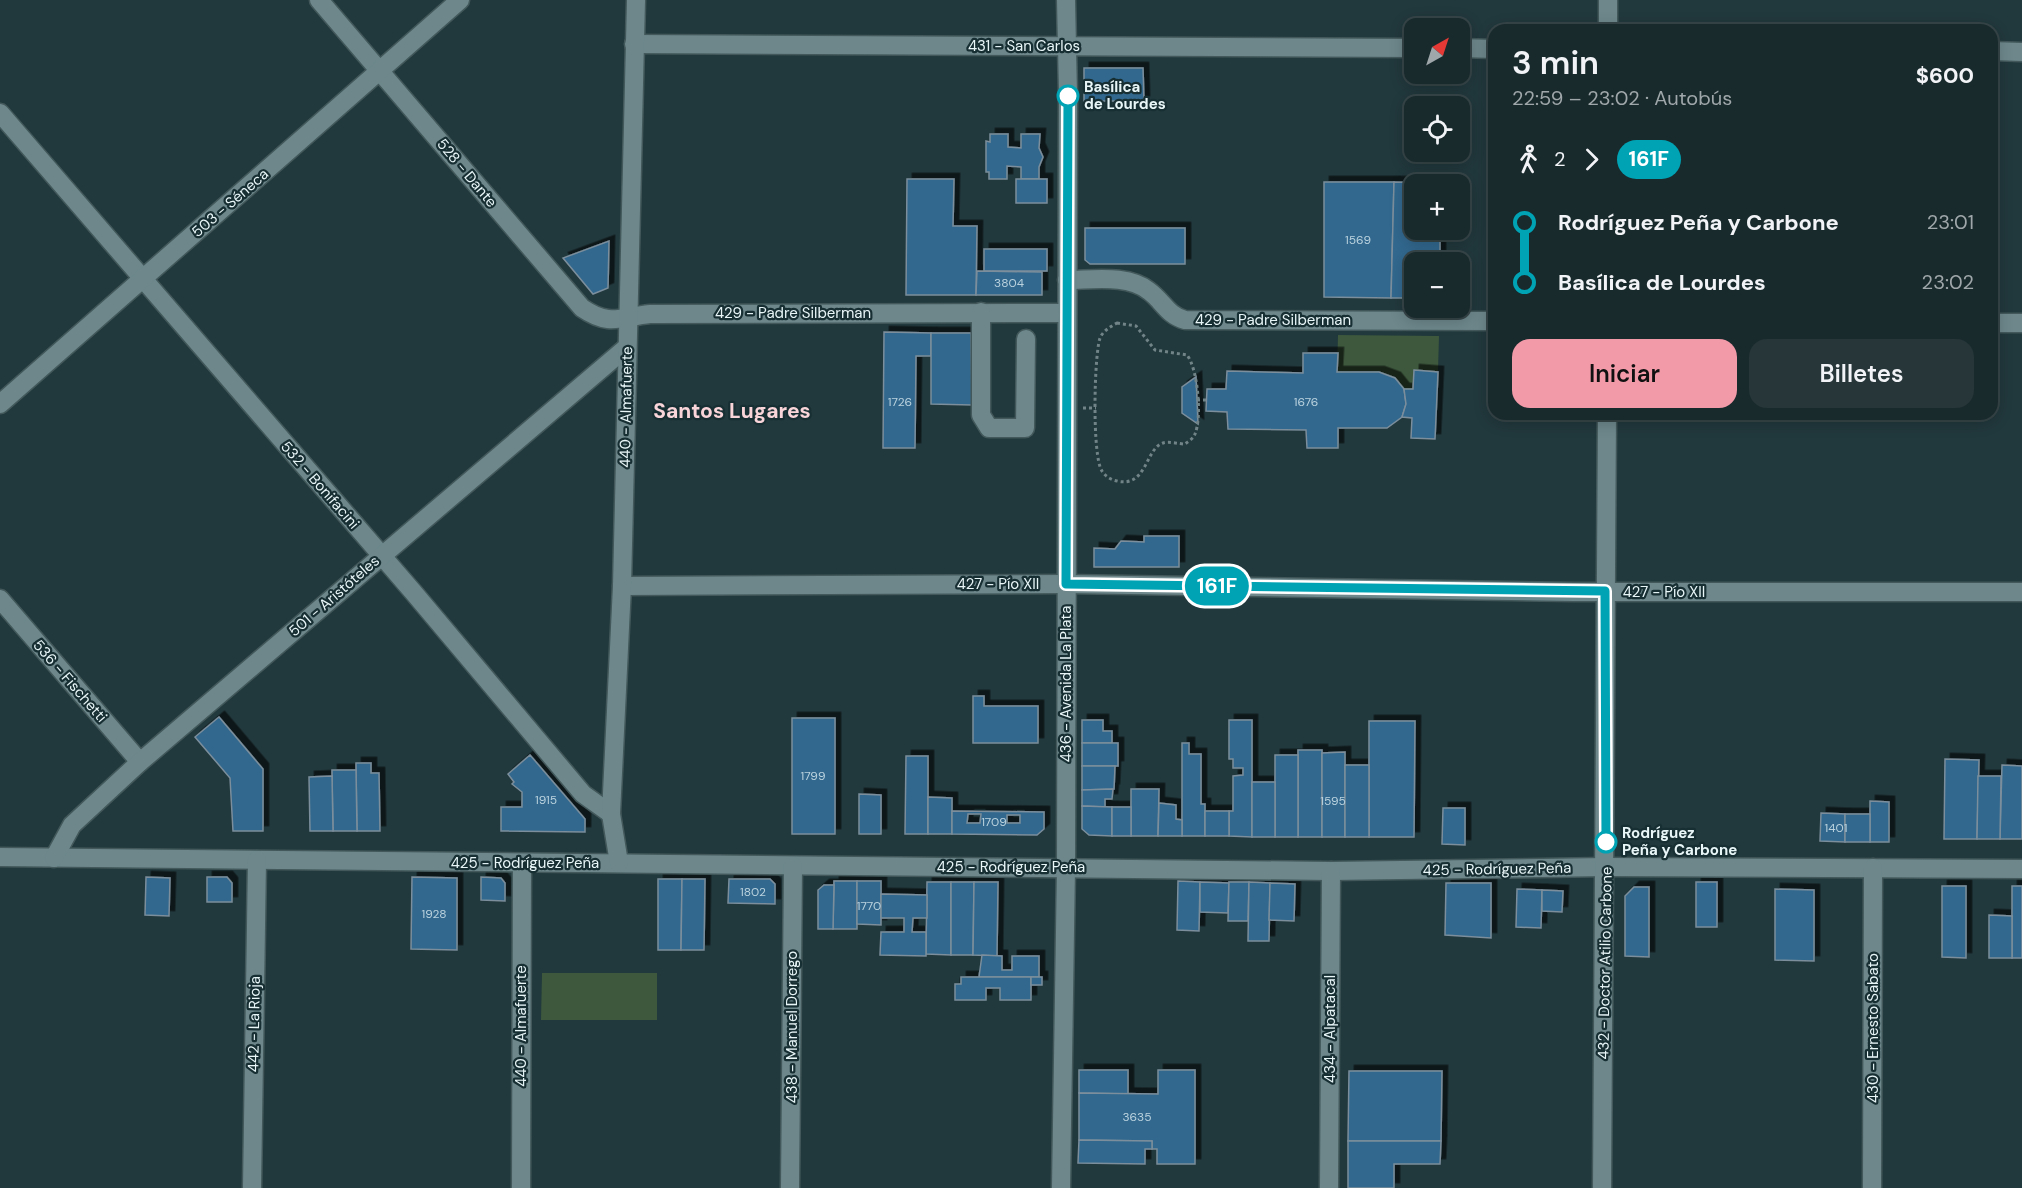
<!DOCTYPE html>
<html lang="es">
<head>
<meta charset="utf-8">
<style>
  body { margin:0; font-family:"DM Sans",sans-serif; background:#263639; color:#f1f3f6; height:100vh; display:flex; flex-direction:column; font-size:22px; white-space:nowrap }
  * { box-sizing:border-box; margin:0 }
  p { font-size:20px; color:#9fa7aa }
  .icon { flex:none; width:33px; height:33px; fill:none; stroke:currentColor; stroke-width:2; stroke-linecap:round; stroke-linejoin:round }
  .map { position:relative; flex:1; overflow:hidden }
  .details { position:absolute; left:1488px; top:24px; width:510px; height:396px; display:flex; flex-direction:column; background:#192a2d; border-radius:18px; box-shadow:0 3px 15px #0003,0 0 0 2px #374649 }
  .details>* { flex:none }
  .badge { padding:0 12px; border-radius:20px; font-size:21px; line-height:39px }
  .needle { width:39px; rotate:39deg }
  .buttons { position:absolute; left:1404px; top:18px; display:grid; gap:12px }
  .buttons a { display:grid; place-items:center; width:66px; height:66px; border-radius:12px; background:#192a2d; box-shadow:0 3px 15px #0003,0 0 0 2px #374649; font-size:30px }
  .map>.badge { position:absolute; translate:-50% -50%; box-shadow:0 0 0 3px #fff }
  .legs { display:flex; align-items:center; gap:9px; height:66px; padding:0 24px; font-size:20px }
  .legs p { margin-inline-start:auto }
  .headline { display:flex; align-items:center; justify-content:space-between; height:102px; padding:0 24px }
  h1 { font-size:33px; font-weight:600; line-height:45px }
  .cta { display:flex; gap:12px; margin-top:auto; padding:12px 24px }
  .cta a { flex:1; height:69px; border-radius:18px; background:#f39aa8; color:#111; font-size:24px; font-weight:600; line-height:69px; text-align:center }
  .cta a+a { background:#263639; color:#f1f3f6 }
  ul { padding:0 24px; list-style:none }
  li { display:flex; align-items:center; gap:21px; height:60px; font-size:22px }
  li i { display:grid; place-items:center; width:9px; height:100%; margin:0 8px; background:currentColor }
  li i::after { content:''; width:15px; height:15px; margin:-8px; border:4px solid; border-radius:50%; background:#192a2d }
  li p { margin-inline-start:auto }
  li:first-child i { background:linear-gradient(#0000 50%,currentColor 0) }
  li:last-child i { background:linear-gradient(currentColor 50%,#0000 0) }
  .map>svg:first-child { display:block }
  .green { fill:#3d583d }
  .building { fill:#30688e; stroke:#7b8e9c; stroke-width:1.5; fill-rule:evenodd; filter:url(#shadow) }
  .lines { fill:none; stroke-linecap:round; stroke-linejoin:round }
  .minor-casing { stroke:#42585a; stroke-width:21 }
  .path { stroke:#718487; stroke-width:3; stroke-dasharray:3 3; stroke-linecap:butt }
  .minor { stroke:#6d878b; stroke-width:18 }
  .line-1-casing { stroke:#fff; stroke-width:14 }
  .line-1 { stroke:#00a3b4; stroke-width:9 }
  .stop-1-dot { fill:#fff; stroke:#00a3b4; stroke-width:3 }
  .labels { text-anchor:middle; dominant-baseline:central; stroke-width:4.5; stroke-linejoin:round; paint-order:stroke }
  .number-label { font-size:12px; fill:#bad2de }
  .street-label { font-size:15px; fill:#e8f6f8; stroke:#172e32 }
  .stop-label { font-size:15px; font-weight:bold; fill:#e8f6f8; stroke:#172e32; text-anchor:start }
  .district-label { font-size:21px; font-weight:bold; fill:#f9d5da; stroke:#172e32 }
</style>
</head>
<body>
<div class="map">
<svg width="2022" height="1188" viewBox="0 0 2022 1188">
  <defs>
    <filter id="shadow"><feDropShadow dx="5.5" dy="-5.5" stdDeviation="0" flood-color="#0009"/></filter>
  </defs>
  <rect width="100%" height="100%" fill="#21383c"/>
  <g class="green">
    <path d="M1338,335L1439,336L1438,372L1414,371L1413,389H1404C1386,366 1364,372 1337,372Z"/>
    <polygon points="542,973 657,973 657,1020 541,1020"/>
  </g>
  <g class="building">
    <polygon points="1084,68 1143,68 1144,101 1084,101"/>
    <polygon points="990,134 1008,134 1008,147 1021,148 1021,134 1040,134 1039,148 1043,157 1039,167 1039,179 1021,179 1021,167 1007,166 1007,179 989,179 989,172 986,172 986,141 990,142"/>
    <polygon points="907,179 954,179 953,226 977,226 976,295 906,295"/>
    <rect x="1016" y="179" width="31" height="24"/>
    <polygon points="1324,182 1394,182 1391,298 1324,297"/>
    <polygon points="1394,182 1440,183 1414,184 1414,230 1440,230 1440,262 1414,262 1414,298 1391,298"/>
    <polygon points="1085,228 1185,228 1185,264 1090,264 1085,260"/>
    <polygon points="609,241 608,288 593,294 563,258"/>
    <rect x="984" y="249" width="63" height="22"/>
    <rect x="1460" y="266" width="4" height="33"/>
    <polygon points="977,271 1042,272 1042,295 976,295"/>
    <polygon points="884,332 931,333 931,356 916,356 915,448 883,448"/>
    <polygon points="931,333 971,333 972,405 931,404"/>
    <polygon points="1303,353 1338,353 1337,372 1379,372 1395,378 1404,389 1406,404 1402,417 1387,428 1338,428 1338,448 1307,448 1306,430 1228,429 1227,412 1206,411 1207,389 1226,389 1227,371 1303,373"/>
    <polygon points="1414,370 1438,372 1435,439 1411,438 1412,418 1402,417 1406,404 1404,389 1413,389"/>
    <polygon points="1196,377 1197,400 1198,424 1182,413 1182,387"/>
    <polygon points="1144,536 1179,536 1179,567 1094,567 1094,548 1115,549 1121,541 1144,542"/>
    <polygon points="973,696 984,696 984,706 1038,706 1038,743 973,743"/>
    <polygon points="219,717 263,769 263,831 233,831 230,778 195,737"/>
    <rect x="792" y="718" width="43" height="116"/>
    <polygon points="1082,720 1103,720 1103,731 1112,731 1112,743 1082,743"/>
    <polygon points="1229,720 1252,720 1252,837 1229,836 1229,811 1233,811 1233,776 1243,775 1243,768 1233,768 1233,759 1229,759"/>
    <polygon points="1369,721 1415,721 1414,837 1369,837"/>
    <rect x="1082" y="743" width="36" height="23"/>
    <polygon points="1182,743 1189,743 1189,754 1201,754 1201,804 1205,804 1205,836 1182,836"/>
    <rect x="1298" y="750" width="24" height="87"/>
    <polygon points="1345,752 1345,837 1322,837 1322,753"/>
    <polygon points="530,755 585,819 585,832 501,831 501,807 522,807 522,792 512,784 514,782 508,774"/>
    <rect x="1275" y="755" width="23" height="82"/>
    <polygon points="906,756 928,756 928,834 905,834"/>
    <polygon points="1945,759 1979,760 1977,839 1944,839"/>
    <polygon points="356,763 371,763 371,773 379,773 380,831 357,831"/>
    <rect x="1345" y="765" width="24" height="72"/>
    <polygon points="2002,765 2022,766 2022,839 2000,839"/>
    <polygon points="1082,766 1115,766 1114,789 1082,790"/>
    <polygon points="332,770 356,770 357,831 333,831"/>
    <polygon points="332,776 333,831 310,831 309,777"/>
    <polygon points="1978,776 2001,776 2000,839 1977,839"/>
    <rect x="1252" y="782" width="23" height="55"/>
    <polygon points="1113,789 1112,799 1105,799 1105,807 1082,806 1082,790"/>
    <polygon points="1131,789 1159,789 1158,836 1131,836"/>
    <polygon points="859,794 881,795 881,834 859,834"/>
    <polygon points="928,797 952,798 952,834 928,834"/>
    <polygon points="1870,801 1889,802 1889,842 1870,842"/>
    <polygon points="1159,803 1176,805 1176,819 1182,820 1182,836 1158,836"/>
    <polygon points="1082,806 1112,807 1112,836 1089,835 1082,829"/>
    <rect x="1112" y="807" width="19" height="29"/>
    <polygon points="1443,808 1465,808 1465,845 1442,844"/>
    <path d="M952,811L1044,812V829L1037,835L952,834ZM968,814H981L980,823H967ZM1007,815H1020V823H1007Z"/>
    <rect x="1205" y="811" width="24" height="25"/>
    <polygon points="1821,813 1845,814 1845,842 1820,841"/>
    <rect x="1845" y="814" width="25" height="28"/>
    <polygon points="146,877 170,878 169,916 145,915"/>
    <polygon points="207,877 227,877 232,883 232,902 207,902"/>
    <polygon points="412,877 457,878 457,950 411,949"/>
    <polygon points="481,877 501,878 505,883 505,901 481,900"/>
    <polygon points="658,879 682,879 681,950 658,950"/>
    <polygon points="682,879 705,879 704,950 681,950"/>
    <polygon points="729,879 770,879 775,884 775,904 728,903"/>
    <polygon points="834,881 857,881 857,929 833,929"/>
    <polygon points="857,881 881,881 881,925 857,924"/>
    <polygon points="1178,881 1200,882 1199,931 1177,930"/>
    <polygon points="927,882 951,882 951,955 926,954"/>
    <polygon points="951,882 974,882 973,955 951,955"/>
    <polygon points="974,882 998,882 997,956 973,955"/>
    <polygon points="1200,882 1229,883 1228,913 1200,912"/>
    <polygon points="1229,882 1249,882 1248,921 1228,921"/>
    <polygon points="1249,882 1270,883 1269,941 1248,941"/>
    <rect x="1696" y="882" width="21" height="45"/>
    <polygon points="1270,883 1295,884 1294,921 1269,920"/>
    <polygon points="1446,883 1491,883 1491,938 1445,935"/>
    <polygon points="824,885 834,885 833,929 818,929 818,890"/>
    <polygon points="1942,886 1966,886 1966,958 1942,957"/>
    <rect x="2012" y="886" width="10" height="72"/>
    <polygon points="1634,887 1649,887 1649,957 1625,956 1625,896"/>
    <polygon points="1517,889 1542,890 1541,928 1516,927"/>
    <polygon points="1775,889 1814,890 1814,961 1775,960"/>
    <polygon points="1542,890 1563,891 1562,912 1542,911"/>
    <polygon points="881,894 927,895 927,918 913,918 912,932 926,932 926,956 880,955 881,932 904,932 904,918 881,918"/>
    <polygon points="1989,915 2012,916 2012,958 1989,958"/>
    <polygon points="982,955 1002,956 1002,970 1012,970 1012,956 1039,956 1039,977 979,977"/>
    <polygon points="961,977 1031,977 1031,1000 1000,1000 1000,988 986,988 986,1000 955,1000 955,984 961,984"/>
    <rect x="1031" y="977" width="11" height="8"/>
    <polygon points="1079,1070 1128,1070 1128,1094 1079,1093"/>
    <polygon points="1158,1070 1195,1070 1195,1164 1157,1164 1157,1149 1152,1149 1152,1141 1079,1140 1079,1093 1158,1094"/>
    <polygon points="1349,1071 1442,1071 1441,1141 1348,1141"/>
    <polygon points="1079,1140 1152,1141 1152,1149 1145,1149 1145,1164 1078,1163"/>
    <polygon points="1348,1141 1441,1141 1440,1164 1394,1164 1394,1188 1348,1188"/>
  </g>
  <g class="lines">
    <defs>
      <g id="minor">
        <path d="M319,0L582,308C610,327 620,317 650,314L1066,313"/>
        <polyline points="1608,0 1608,30"/>
        <polyline points="634,44 1414,48"/>
        <polyline points="1460,48 1494,49"/>
        <polyline points="1992,51 2022,52"/>
        <polyline points="0,113 414,593 583,794 611,814"/>
        <path d="M1067,280C1093,280 1128,274 1149,291C1163,301 1167,315 1185,320L1494,321"/>
        <polyline points="981,312 981,415 989,428 1025,428 1026,339"/>
        <polyline points="1992,323 2022,323"/>
        <polyline points="0,404 460,0"/>
        <polyline points="622,586 1066,584 1574,592 2022,592"/>
        <polyline points="0,599 140,762"/>
        <polyline points="0,857 1331,871 1606,867 2022,869"/>
        <polyline points="54,858 72,825 140,762 627,347"/>
        <polyline points="619,863 611,814 622,586 636,0"/>
        <polyline points="252,1188 257,860"/>
        <polyline points="521,1188 522,863"/>
        <polyline points="790,1188 793,866"/>
        <polyline points="1061,1188 1066,867 1068,94 1066,0"/>
        <polyline points="1329,1188 1331,871"/>
        <polyline points="1602,1188 1607,414"/>
        <polyline points="1872,1188 1873,868"/>
      </g>
    </defs>
    <use href="#minor" class="minor-casing"/>
    <g class="path">
      <path d="M1117,323L1136,326L1155,350L1187,355C1198,369 1202,417 1195,434C1194,438 1189,441 1185,444C1179,444 1169,441 1163,443C1145,449 1147,488 1117,481C1111,480 1105,476 1102,471C1092,457 1094,356 1100,338C1103,331 1110,327 1117,323Z"/>
      <polyline points="1197,400 1206,400"/>
      <polyline points="1083,408 1096,408"/>
    </g>
    <use href="#minor" class="minor"/>
  </g>
  <g class="lines">
    <defs>
      <polyline id="line-1" points="1068,96 1066,584 1605,591 1606,842"/>
    </defs>
    <use href="#line-1" class="line-1-casing"/>
    <use href="#line-1" class="line-1"/>
  </g>
  <g class="stop-1-dot">
    <circle cx="1068" cy="96" r="10"/>
    <circle cx="1606" cy="842" r="10"/>
  </g>
  <g class="labels">
    <g class="number-label">
      <text x="1358" y="240">1569</text>
      <text x="1009" y="283">3804</text>
      <text x="900" y="402">1726</text>
      <text x="1306" y="402">1676</text>
      <text x="813" y="776">1799</text>
      <text x="546" y="800">1915</text>
      <text x="1333" y="801">1595</text>
      <text x="994" y="822">1709</text>
      <text x="1836" y="828">1401</text>
      <text x="753" y="892">1802</text>
      <text x="869" y="906">1770</text>
      <text x="434" y="914">1928</text>
      <text x="1137" y="1117">3635</text>
    </g>
    <g class="street-label">
      <text x="1024" y="46">431 - San Carlos</text>
      <text transform="translate(467 173) rotate(50)">528 - Dante</text>
      <text transform="translate(230 203) rotate(-41)">503 - Séneca</text>
      <text x="793" y="313">429 - Padre Silberman</text>
      <text x="1273" y="320">429 - Padre Silberman</text>
      <text transform="translate(626 407) rotate(-89)">440 - Almafuerte</text>
      <text transform="translate(320 485) rotate(49)">532 - Bonifacini</text>
      <text x="998" y="584">427 - Pío XII</text>
      <text x="1664" y="592">427 - Pío XII</text>
      <text transform="translate(334 596) rotate(-41)">501 - Aristóteles</text>
      <text transform="translate(70 681) rotate(49)">536 - Fischetti</text>
      <text transform="translate(1066 684) rotate(-90)">436 - Avenida La Plata</text>
      <text x="525" y="863">425 - Rodríguez Peña</text>
      <text x="1011" y="867">425 - Rodríguez Peña</text>
      <text transform="translate(1497 869) rotate(-1)">425 - Rodríguez Peña</text>
      <text transform="translate(1605 963) rotate(-89)">432 - Doctor Atilio Carbone</text>
      <text transform="translate(254 1024) rotate(-89)">442 - La Rioja</text>
      <text transform="translate(521 1026) rotate(-90)">440 - Almafuerte</text>
      <text transform="translate(792 1027) rotate(-90)">438 - Manuel Dorrego</text>
      <text transform="translate(1873 1028) rotate(-90)">430 - Ernesto Sabato</text>
      <text transform="translate(1330 1029) rotate(-90)">434 - Alpatacal</text>
    </g>
    <g class="stop-label">
      <text x="1084" y="87">Basílica<tspan x="1084" dy="17">de Lourdes</tspan></text>
      <text x="1622" y="833">Rodríguez<tspan x="1622" dy="17">Peña y Carbone</tspan></text>
    </g>
    <g class="district-label">
      <text x="732" y="411">Santos Lugares</text>
    </g>
  </g>
</svg>
<div class="buttons">
<a><svg class="needle" viewBox="-14 -14 28 28"><path d="M0-13l5 13h-10z" fill="#e53935"/><path d="M0 13l5-13h-10z" fill="#9fa7aa"/></svg></a>
<a><svg class="icon" aria-label="locate" viewBox="0 0 24 24"><circle cx="12" cy="12" r="6"/><path d="M12 2v4M12 18v4M2 12h4M18 12h4"/></svg></a>
<a>+</a>
<a>−</a>
</div>
<b class="badge" style="left:1217px;top:586px;background:#00a3b4;color:#fff">161F</b>
<section class="details">
<div class="headline"><div><h1>3 min</h1><p>22:59 – 23:02 · Autobús</p></div><b>$600</b></div>
<div class="legs"><svg class="icon" aria-label="walk" viewBox="0 0 24 24"><circle cx="13" cy="4" r="2"/><path d="M13 8l-2 6 4 7M11 14l-3 7M7 12l3-4h3l4 4"/></svg>2<svg class="icon" aria-label="forward" viewBox="0 0 24 24"><path d="M9 5l7 7-7 7"/></svg><b class="badge" style="background:#00a3b4;color:#fff">161F</b></div>
<ul>
<li><i style="color:#00a3b4"></i><b>Rodríguez Peña y Carbone</b><p>23:01</p></li>
<li><i style="color:#00a3b4"></i><b>Basílica de Lourdes</b><p>23:02</p></li>
</ul>
<div class="cta"><a>Iniciar</a><a>Billetes</a></div>
</section>
</div>
</body>
</html>
